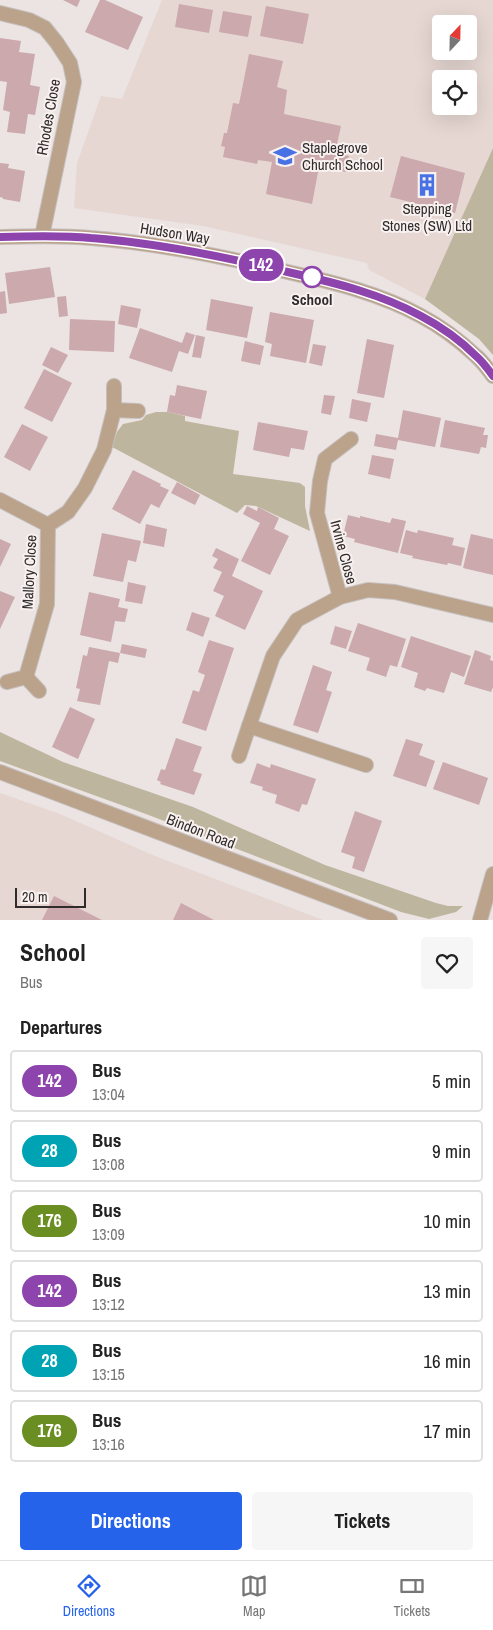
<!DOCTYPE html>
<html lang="en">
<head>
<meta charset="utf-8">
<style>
  body { margin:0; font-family:"Archivo Narrow",sans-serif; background:#f6f6f6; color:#222; height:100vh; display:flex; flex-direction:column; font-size:19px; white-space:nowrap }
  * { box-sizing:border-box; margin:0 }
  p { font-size:16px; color:#767676 }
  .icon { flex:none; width:28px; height:28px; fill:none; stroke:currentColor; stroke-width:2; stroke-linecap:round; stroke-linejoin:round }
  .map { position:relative; height:920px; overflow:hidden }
  .details { display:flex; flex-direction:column; background:#fff; flex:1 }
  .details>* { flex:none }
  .badge { padding:0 10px; border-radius:16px; font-size:18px; line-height:32px }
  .needle { width:32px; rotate:22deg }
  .controls { position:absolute; left:432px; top:15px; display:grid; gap:10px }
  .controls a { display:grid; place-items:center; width:45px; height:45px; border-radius:5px; background:#fff; box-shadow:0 5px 20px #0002; font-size:25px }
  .scale { position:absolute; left:15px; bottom:12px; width:71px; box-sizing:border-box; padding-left:5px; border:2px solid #2f2c2b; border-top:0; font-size:14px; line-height:18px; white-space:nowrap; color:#2f2c2b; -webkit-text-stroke:4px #f8f1ef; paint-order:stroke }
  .map>.badge { position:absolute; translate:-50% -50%; box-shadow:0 0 0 2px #fff }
  h2 { padding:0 20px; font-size:19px; line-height:45px }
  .round { display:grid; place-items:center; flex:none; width:52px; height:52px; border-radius:5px; background:#f6f6f6 }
  .overview { display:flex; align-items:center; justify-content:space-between; height:85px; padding:0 20px }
  h1 { font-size:24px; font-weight:700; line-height:38px }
  .primary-button { display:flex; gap:10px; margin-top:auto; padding:10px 20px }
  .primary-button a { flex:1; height:58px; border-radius:5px; background:#2563eb; color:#fff; font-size:20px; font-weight:700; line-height:58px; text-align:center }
  .primary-button a+a { background:#f6f6f6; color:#222 }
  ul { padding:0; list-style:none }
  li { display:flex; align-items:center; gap:15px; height:62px; margin:0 10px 8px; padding:0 10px; border:2px solid #e0e0e0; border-radius:5px }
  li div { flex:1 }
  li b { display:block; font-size:19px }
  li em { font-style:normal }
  li .badge { min-width:55px; font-weight:700; text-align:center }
  .tab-bar { display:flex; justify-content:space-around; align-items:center; height:70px; border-top:1px solid #e0e0e0; background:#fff; font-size:14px; color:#767676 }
  .tab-bar a { display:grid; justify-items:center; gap:2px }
  .tab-bar .on { color:#2563eb }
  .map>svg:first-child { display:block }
  .built { fill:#e6d7d2; fill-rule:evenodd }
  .green { fill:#bdb59d }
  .building { fill:#cba9ac }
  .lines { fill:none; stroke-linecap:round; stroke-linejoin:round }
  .minor-casing { stroke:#c5bfbd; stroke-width:16 }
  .minor { stroke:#bba28a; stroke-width:14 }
  .line-casing { stroke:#fff; stroke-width:11 }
  .line { stroke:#8e44ad; stroke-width:8 }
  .stop-dot { fill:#fff; stroke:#8e44ad; stroke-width:2.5 }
  .labels { text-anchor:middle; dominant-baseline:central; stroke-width:4; stroke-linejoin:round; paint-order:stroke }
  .street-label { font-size:15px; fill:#2f2c2b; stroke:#f8f1ef }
  .poi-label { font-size:15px; fill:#2f2c2b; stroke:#f8f1ef; text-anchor:start }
  .stop-label { font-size:15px; font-weight:bold; fill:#2f2c2b; stroke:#f8f1ef }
</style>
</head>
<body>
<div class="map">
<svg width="493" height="920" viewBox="0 0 493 920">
  <rect width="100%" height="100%" fill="#ebe4e2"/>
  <g class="built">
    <path d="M162,0H493V148L425,299L369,270L367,263L203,226L74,208L77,163L101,96L122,99ZM441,24H469V51H441ZM441,79H469V106H441Z"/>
    <polygon points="0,793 60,814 155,856 323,920 0,920"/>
  </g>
  <g class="green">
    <polygon points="493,148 493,355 479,339 425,299"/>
    <polygon points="156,412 167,412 185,416 185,421 239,431 233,474 300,483 305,487 305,506 310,531 256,506 245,505 237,513 112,447 117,432 123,424 142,420 146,415"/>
    <polygon points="0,732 63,762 193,807 325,865 436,903 448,906 463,906 456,912 429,919 401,912 146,814 0,761"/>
  </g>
  <g class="building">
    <polygon points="63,0 80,0 77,7"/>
    <polygon points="100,0 105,0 143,17 128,50 85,32"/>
    <polygon points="179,4 213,10 209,33 175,27"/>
    <polygon points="266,6 309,14 303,44 260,36"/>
    <polygon points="223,11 252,16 248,37 219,32"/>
    <polygon points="0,38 21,41 19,52 35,54 30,85 40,87 35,115 28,114 25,134 7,132 10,112 3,110 7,82 0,81"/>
    <polygon points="249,54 283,61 277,87 287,90 284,114 341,126 335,153 349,156 346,172 319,167 312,204 266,194 272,162 258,160 257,164 223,157 225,147 221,146 224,133 227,133 233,103 239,104"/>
    <polygon points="401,156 465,173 455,213 390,197"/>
    <polygon points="0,163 9,164 8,168 25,171 20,202 3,199 3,198 0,197"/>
    <polygon points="50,267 55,297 9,304 5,273"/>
    <polygon points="5,291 7,313 0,314 0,292"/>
    <polygon points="66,296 68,316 59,317 57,297"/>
    <polygon points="211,299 253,307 247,338 206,330"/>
    <polygon points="121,305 141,309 137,328 118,324"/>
    <polygon points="270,312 314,320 306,363 270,356 272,344 265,342"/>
    <polygon points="70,319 115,321 114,352 69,350"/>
    <polygon points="140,328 182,343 186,332 195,335 188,354 179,351 172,372 129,358"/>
    <polygon points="196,335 205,337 201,358 192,357"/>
    <polygon points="367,339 394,345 384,398 357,393"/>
    <polygon points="245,341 264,346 260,365 241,361"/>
    <polygon points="313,344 326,346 322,366 309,363"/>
    <polygon points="51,347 68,355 58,373 42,365"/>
    <polygon points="44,369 72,383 52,422 24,408"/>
    <polygon points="177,385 207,391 201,419 167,412 170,395 175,396"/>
    <polygon points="324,395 335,396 331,415 321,413"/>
    <polygon points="352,399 371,403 367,422 349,418"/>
    <polygon points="403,410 441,418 435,447 398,440 396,450 374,446 376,434 398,438"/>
    <polygon points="445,420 485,428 483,435 488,435 486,448 481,447 479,454 440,447"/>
    <polygon points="258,422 308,431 304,450 291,448 289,457 253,450"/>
    <polygon points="22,424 48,437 30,471 4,457"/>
    <polygon points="372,455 394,459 390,479 368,474"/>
    <polygon points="133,470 161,484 160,486 169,490 159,508 151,504 140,524 112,509"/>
    <polygon points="177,482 200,495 195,505 171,493"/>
    <polygon points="247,506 257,511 258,507 279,518 274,529 289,536 270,575 241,561 260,523 243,514"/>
    <polygon points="348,515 360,518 360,516 390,523 392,518 406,521 398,553 354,542 355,539 343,536"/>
    <polygon points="146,524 167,529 164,547 143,543"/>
    <polygon points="406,530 417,533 418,530 454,538 452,545 465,548 461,566 448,563 447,565 412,558 413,556 400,553"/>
    <polygon points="102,533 141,541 136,562 128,560 123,582 93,576"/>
    <polygon points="471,534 493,539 493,575 463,568"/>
    <polygon points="0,539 11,544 0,567"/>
    <polygon points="216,548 239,559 232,576 263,591 245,630 215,616 224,596 213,591 222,572 213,568 218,559 212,556"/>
    <polygon points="128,582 146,586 142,604 125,601"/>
    <polygon points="0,591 15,597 0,629"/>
    <polygon points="89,592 120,599 118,607 128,609 125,622 115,621 111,642 80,635"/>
    <polygon points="192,612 210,618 203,637 186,630"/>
    <polygon points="358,623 406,639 397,667 390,665 386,677 366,670 370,658 348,651"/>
    <polygon points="335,626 352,631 346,649 330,644"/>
    <polygon points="411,636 471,656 464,677 451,672 444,693 427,688 425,691 414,687 418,673 401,667"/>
    <polygon points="209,640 234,648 206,731 182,723 193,690 199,692 205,675 198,672"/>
    <polygon points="122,644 147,649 145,658 120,653"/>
    <polygon points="89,647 120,653 118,663 109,661 100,705 77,701 80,689 76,688 83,655 87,656"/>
    <polygon points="475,650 491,656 490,660 493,661 493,687 491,692 464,684"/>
    <polygon points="313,665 332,672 326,690 332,692 318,733 293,725"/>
    <polygon points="70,707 95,719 78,759 52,747"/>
    <polygon points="176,738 202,747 193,771 202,774 194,795 160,784 161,782 157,780 161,769 165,770"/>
    <polygon points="406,739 423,744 419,755 435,761 426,787 393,776"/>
    <polygon points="443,762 488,778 479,805 433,789"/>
    <polygon points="257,763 270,768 271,764 316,779 307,805 302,804 299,812 275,803 277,795 262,790 263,787 250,783"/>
    <polygon points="355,811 382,821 364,872 352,868 355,857 341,852"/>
    <polygon points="54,896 102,920 42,920"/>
    <polygon points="181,903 214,920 173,920"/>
  </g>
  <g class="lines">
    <defs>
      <g id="minor">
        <polyline points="0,13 29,20 45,28 57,43 70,63 74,82 42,236"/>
        <path d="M0,237C30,236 61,235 91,238C159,243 226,257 292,273C336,283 381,294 421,316C440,326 460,341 476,356C482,361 488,369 493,376"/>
        <polyline points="114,410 138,411"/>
        <polyline points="0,500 48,525 68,512 85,488 104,450 114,410 114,386"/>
        <polyline points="340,597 317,513 320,481 325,459 351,439"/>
        <polyline points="26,677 39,691"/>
        <polyline points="7,682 26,677 47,604 48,525"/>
        <polyline points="239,756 249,726"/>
        <polyline points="366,765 249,726 273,656 297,620 340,597 368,590 395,592 493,615"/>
        <polyline points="0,772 390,920"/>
        <polyline points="480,920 493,874"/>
      </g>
    </defs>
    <use href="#minor" class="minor-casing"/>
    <use href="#minor" class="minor"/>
  </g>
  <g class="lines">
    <defs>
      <path id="line" d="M0,237C30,236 61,235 91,238C159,243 226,257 292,273C336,283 381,294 421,316C440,326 460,340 476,356C482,361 488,369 493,376"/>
    </defs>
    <use href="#line" class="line-casing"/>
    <use href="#line" class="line"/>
  </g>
  <defs>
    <symbol id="school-bare" viewBox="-9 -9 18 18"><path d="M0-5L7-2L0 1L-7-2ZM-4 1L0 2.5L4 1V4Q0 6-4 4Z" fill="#4771e4" stroke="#f8f1ef" stroke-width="2.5" paint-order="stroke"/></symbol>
    <symbol id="building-bare" viewBox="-9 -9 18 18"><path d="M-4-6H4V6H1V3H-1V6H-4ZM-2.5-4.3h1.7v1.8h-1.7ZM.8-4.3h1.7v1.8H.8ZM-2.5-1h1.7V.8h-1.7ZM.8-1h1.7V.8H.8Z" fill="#4771e4" stroke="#f8f1ef" stroke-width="2.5" paint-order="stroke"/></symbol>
  </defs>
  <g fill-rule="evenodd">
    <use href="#school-bare" x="269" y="140" width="32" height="32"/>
    <use href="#building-bare" x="411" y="169" width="32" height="32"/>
  </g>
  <circle class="stop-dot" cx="312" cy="277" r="10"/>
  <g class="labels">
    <g class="street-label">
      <text transform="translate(48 117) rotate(-80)">Rhodes Close</text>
      <text transform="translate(175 233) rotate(9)">Hudson Way</text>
      <text transform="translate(344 552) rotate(75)">Irvine Close</text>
      <text transform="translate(29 572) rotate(-87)">Mallory Close</text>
      <text transform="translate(201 831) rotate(21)">Bindon Road</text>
    </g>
    <g class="poi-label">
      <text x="302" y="147">Staplegrove<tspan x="302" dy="17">Church School</tspan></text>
      <text x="427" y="208" text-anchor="middle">Stepping<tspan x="427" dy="17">Stones (SW) Ltd</tspan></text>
    </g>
    <g class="stop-label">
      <text x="312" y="299">School</text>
    </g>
  </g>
</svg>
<div class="controls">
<a><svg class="needle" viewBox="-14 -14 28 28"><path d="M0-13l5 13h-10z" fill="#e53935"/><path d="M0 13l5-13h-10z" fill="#767676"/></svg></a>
<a><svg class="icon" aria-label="locate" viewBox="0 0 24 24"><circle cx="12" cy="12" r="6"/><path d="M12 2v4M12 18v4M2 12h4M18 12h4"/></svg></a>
</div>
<div class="scale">20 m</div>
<b class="badge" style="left:261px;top:265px;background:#8e44ad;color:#fff">142</b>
</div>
<section class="details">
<div class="overview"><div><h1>School</h1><p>Bus</p></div><a class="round"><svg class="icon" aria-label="heart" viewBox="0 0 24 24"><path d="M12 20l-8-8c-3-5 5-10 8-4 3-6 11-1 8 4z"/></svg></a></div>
<h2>Departures</h2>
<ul>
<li><span class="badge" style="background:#8e44ad;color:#fff">142</span><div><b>Bus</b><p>13:04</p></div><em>5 min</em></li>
<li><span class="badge" style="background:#00a3b4;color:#fff">28</span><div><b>Bus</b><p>13:08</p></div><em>9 min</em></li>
<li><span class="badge" style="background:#6b8e23;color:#fff">176</span><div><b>Bus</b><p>13:09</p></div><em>10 min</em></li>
<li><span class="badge" style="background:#8e44ad;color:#fff">142</span><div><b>Bus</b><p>13:12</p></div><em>13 min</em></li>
<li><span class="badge" style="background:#00a3b4;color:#fff">28</span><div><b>Bus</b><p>13:15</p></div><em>16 min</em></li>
<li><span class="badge" style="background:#6b8e23;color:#fff">176</span><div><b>Bus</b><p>13:16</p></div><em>17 min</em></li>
</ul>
<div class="primary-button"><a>Directions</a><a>Tickets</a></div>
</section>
<nav class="tab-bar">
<a class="on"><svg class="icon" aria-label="directions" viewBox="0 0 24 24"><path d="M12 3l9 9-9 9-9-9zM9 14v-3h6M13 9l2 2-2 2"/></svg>Directions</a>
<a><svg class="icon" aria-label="map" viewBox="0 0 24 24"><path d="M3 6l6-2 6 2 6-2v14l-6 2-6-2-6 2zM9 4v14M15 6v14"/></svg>Map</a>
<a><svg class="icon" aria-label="tickets" viewBox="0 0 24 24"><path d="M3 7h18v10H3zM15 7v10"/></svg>Tickets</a>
</nav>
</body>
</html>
